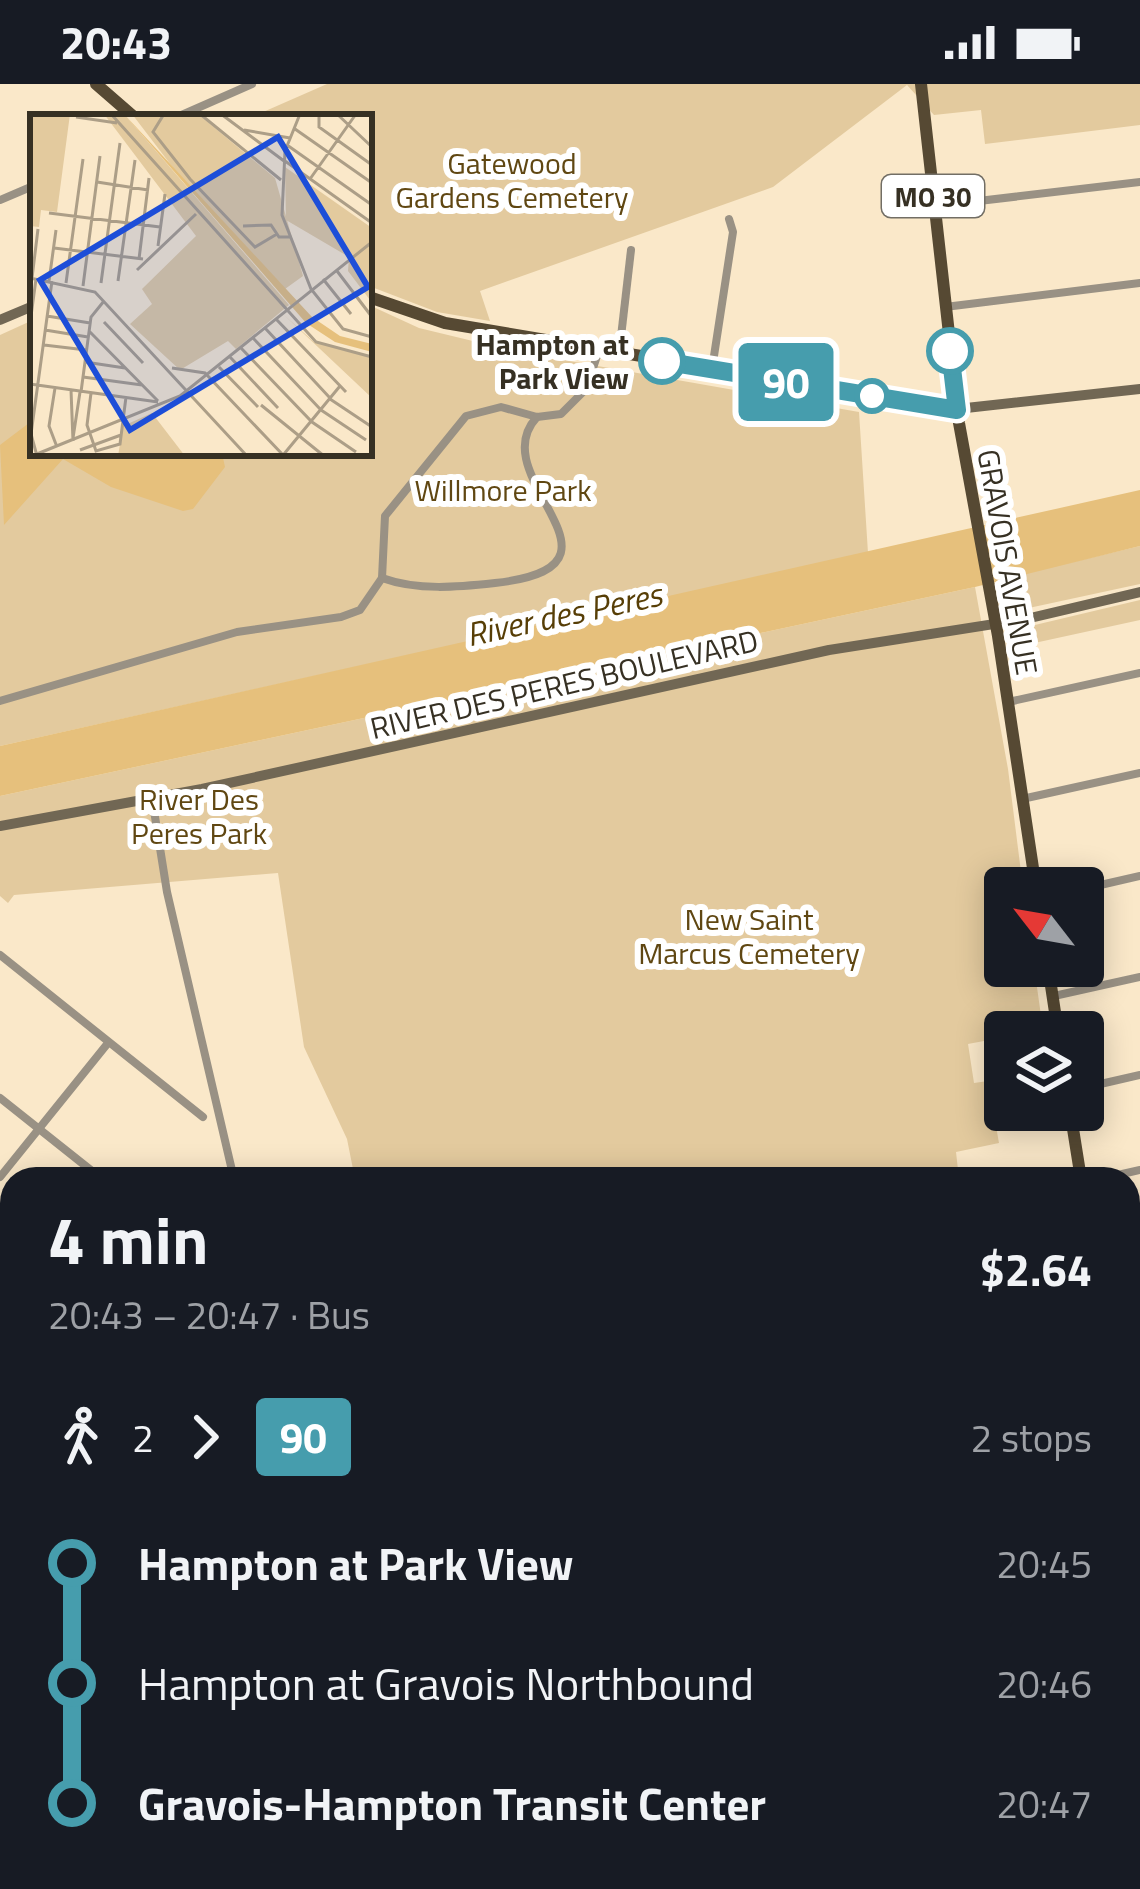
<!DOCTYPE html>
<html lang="en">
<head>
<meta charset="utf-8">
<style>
  body { margin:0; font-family:"Titillium Web",sans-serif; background:#20242c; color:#f1f3f6; height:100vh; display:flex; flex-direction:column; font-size:45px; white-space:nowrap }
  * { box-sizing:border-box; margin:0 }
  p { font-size:39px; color:#9ea1a6 }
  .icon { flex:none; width:66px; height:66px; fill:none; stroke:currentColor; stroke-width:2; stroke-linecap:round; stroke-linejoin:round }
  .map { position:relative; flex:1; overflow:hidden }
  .sheet { position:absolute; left:0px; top:1083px; width:1140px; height:723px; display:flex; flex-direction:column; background:#171b24; border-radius:36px 36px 0 0; box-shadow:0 6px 30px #0003 }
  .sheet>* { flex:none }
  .badge { padding:0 24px; border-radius:9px; font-size:42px; line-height:78px }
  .needle { width:78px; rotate:301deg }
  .buttons { position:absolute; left:984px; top:783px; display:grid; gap:24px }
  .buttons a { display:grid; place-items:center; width:120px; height:120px; border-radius:12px; background:#171b24; box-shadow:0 6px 30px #0003; font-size:60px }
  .map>.badge { position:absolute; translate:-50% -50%; box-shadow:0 0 0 6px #fff }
  .legs { display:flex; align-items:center; gap:18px; height:132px; padding:0 48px; font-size:39px }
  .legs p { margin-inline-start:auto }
  .summary { display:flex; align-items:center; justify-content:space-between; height:204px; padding:0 48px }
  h1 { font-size:66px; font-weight:700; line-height:90px }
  ul { padding:0 48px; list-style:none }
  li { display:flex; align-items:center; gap:42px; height:120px; font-size:45px }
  li i { display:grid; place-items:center; width:18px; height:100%; margin:0 15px; background:currentColor }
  li i::after { content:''; width:30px; height:30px; margin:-15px; border:9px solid; border-radius:50%; background:#171b24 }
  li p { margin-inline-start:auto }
  li:first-child i { background:linear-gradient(#0000 50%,currentColor 0) }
  li:last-child i { background:linear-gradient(currentColor 50%,#0000 0) }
  .status { display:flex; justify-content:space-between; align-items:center; height:84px; padding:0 60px; background:#171b24; direction:ltr }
  .status svg { height:33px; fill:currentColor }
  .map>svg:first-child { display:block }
  .green { fill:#e3ca9e }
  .water { fill:#e6c07c }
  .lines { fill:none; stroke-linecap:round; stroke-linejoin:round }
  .minor { stroke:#999184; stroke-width:8 }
  .tertiary { stroke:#999184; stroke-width:9 }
  .secondary { stroke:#716754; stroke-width:10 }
  .primary { stroke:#564933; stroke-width:12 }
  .line-1-casing { stroke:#fff; stroke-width:27 }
  .line-1 { stroke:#469dad; stroke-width:18 }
  .stop-1-dot { fill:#fff; stroke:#469dad; stroke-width:6 }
  .labels { text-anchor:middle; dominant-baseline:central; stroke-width:12; stroke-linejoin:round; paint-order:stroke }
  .shield { fill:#fff; stroke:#726e65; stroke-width:3 }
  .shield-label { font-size:27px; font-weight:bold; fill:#363023 }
  .park-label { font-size:30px; fill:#604712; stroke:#fff }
  .stop-label { font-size:30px; font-weight:bold; fill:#363023; stroke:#fff; text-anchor:end }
  .street-label { font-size:30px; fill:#363023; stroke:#fff }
  .water-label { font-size:33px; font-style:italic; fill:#573e06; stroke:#fff }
  .inset-road { fill:none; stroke:#ac9e87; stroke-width:3 }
  .view { fill:#1d4ed8; fill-opacity:0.15; stroke:#1d4ed8; stroke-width:6 }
  .inset-edge { fill:none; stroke:#363023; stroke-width:6 }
</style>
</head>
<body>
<div class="status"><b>20:43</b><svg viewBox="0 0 49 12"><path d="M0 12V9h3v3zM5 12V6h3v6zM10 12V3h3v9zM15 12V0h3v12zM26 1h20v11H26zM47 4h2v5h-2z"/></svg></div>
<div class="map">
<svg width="1140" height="1805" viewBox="0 0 1140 1805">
  <rect width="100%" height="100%" fill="#fae8c9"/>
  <g class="green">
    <polygon points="327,0 1140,0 1140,41 985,60 981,26 934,31 907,1 773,103 480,207 490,237 437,228 369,202 369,33 252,33"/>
    <polygon points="369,221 419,244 518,268 859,328 868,469 0,662 0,251 33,236 33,369 369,369"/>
    <polygon points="1140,462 1140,500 1010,528 1001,495"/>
    <polygon points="975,503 1008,685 1023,804 1005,804 1005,882 1034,882 1043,946 1005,948 1005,953 968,960 974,999 988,997 999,1059 956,1068 959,1095 355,1095 347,1055 304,963 278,789 14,811 8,819 0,812 0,712"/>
    <polygon points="1140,516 1140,536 1011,564 1014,546"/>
    <polygon points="1128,1626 1140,1627 1140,1805 1094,1805 1096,1794 1128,1794"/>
  </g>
  <g class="water">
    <polygon points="33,336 33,369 222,369 225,383 193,425 183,427 111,403 63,375 4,441 0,361"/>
    <polygon points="1140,406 1140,462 975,503 0,712 0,662"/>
  </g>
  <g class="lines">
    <g class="minor">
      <polyline points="177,33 252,0"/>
      <polyline points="0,116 33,102"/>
      <polyline points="936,122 1140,98"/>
      <polyline points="945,223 1140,199"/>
      <polyline points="619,270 631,166"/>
      <polyline points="712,285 733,148 729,135"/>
      <polyline points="382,494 385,432 466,332 501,323 537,333 561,330 586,305 599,266"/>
      <path d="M0,617L237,548L341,533L360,526L382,494C418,507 458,503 495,499C649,482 480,394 537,333"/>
      <polyline points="1008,618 1140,589"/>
      <polyline points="152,714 167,808 234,1095"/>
      <polyline points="1022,715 1140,689"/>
      <polyline points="1083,805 1140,792"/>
      <polyline points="0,871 203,1033"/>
      <polyline points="1054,912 1140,893"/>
      <polyline points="1083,1004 1140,991"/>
      <polyline points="0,1014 102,1095"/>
      <polyline points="0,1093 108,959"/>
      <polyline points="1100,1095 1140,1086"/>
      <polyline points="0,1158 12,1168"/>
      <polyline points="0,1302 12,1311"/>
      <polyline points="0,1452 12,1437"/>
      <polyline points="1128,1547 1140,1549"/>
      <polyline points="0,1589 12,1598"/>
      <polyline points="0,1731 12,1741"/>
      <polyline points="558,1794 572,1805"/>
      <polyline points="1034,1794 1049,1805"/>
      <polyline points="294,1805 303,1794"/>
      <polyline points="413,1805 423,1794"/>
      <polyline points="529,1805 537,1794"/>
      <polyline points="626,1805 635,1794"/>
      <polyline points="752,1805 761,1794"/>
      <polyline points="877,1805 886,1794"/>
    </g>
    <g class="tertiary">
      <polyline points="1128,1183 1140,1180"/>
      <polyline points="1128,1348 1140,1348"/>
      <polyline points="110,1794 123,1805"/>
      <polyline points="0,1800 12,1785"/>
    </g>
    <g class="secondary">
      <polyline points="0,236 33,222"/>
      <polyline points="957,325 1140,305"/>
      <polyline points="0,742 202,705 829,566 1026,535 1140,508"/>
    </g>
    <g class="primary">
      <polyline points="96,0 134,33"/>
      <polyline points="921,0 959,339 998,552 1036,804"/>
      <polyline points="369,213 445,239 957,325"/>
      <polyline points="1048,882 1058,948"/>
      <polyline points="1070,1026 1081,1095"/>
      <polyline points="1085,1805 1087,1794"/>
    </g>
  </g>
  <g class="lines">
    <defs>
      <polyline id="line-1" points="662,277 957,326 950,267"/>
    </defs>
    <use href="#line-1" class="line-1-casing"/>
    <use href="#line-1" class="line-1"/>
  </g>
  <g class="stop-1-dot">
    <circle cx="950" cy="267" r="21"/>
    <circle cx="662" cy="277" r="21"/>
    <circle cx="872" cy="312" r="15"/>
  </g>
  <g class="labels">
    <rect class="shield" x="882" y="91" width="102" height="42" rx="9"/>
    <g class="shield-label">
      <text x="933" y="112">MO 30</text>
    </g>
    <g class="park-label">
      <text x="512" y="79">Gatewood<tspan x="512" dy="34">Gardens Cemetery</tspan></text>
      <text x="503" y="406">Willmore Park</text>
      <text x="199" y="715">River Des<tspan x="199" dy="34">Peres Park</tspan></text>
      <text x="749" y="835">New Saint<tspan x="749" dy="34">Marcus Cemetery</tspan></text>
    </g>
    <g class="stop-label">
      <text x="629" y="260">Hampton at<tspan x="629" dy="34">Park View</tspan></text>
    </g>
    <g class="street-label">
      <text transform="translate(1008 478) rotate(80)">GRAVOIS AVENUE</text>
      <text transform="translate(564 600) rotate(-13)">RIVER DES PERES BOULEVARD</text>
    </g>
    <g class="water-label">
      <text transform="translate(564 530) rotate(-12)">River des Peres</text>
    </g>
  </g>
  <g transform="translate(30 30)">
    <rect width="342" height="342" fill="#fae8c9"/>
    <path d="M0,0H40L27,98L11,96L9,113L0,112ZM74,0H94L259,191L206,235L198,227L150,256L100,210L122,190L112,175L166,122ZM102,0H168L245,64L273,162L255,175L157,72ZM255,53L342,114L340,186L318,157L319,143L256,106ZM254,201L284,228L342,244V284ZM122,299L155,342H88L93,312Z" fill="#e3ca9e"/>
    <path d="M94,0L282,203L310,222L342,230V238L305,228L276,209Z" fill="#e6c07c"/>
    <path class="inset-road" d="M81,0L286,228L342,243M134,0L123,18L160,65L225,133L247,120M170,0L251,66M191,0L254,47M270,0L255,37L252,101L281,175L313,215L342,223M289,0V13L342,51M307,0L342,33M46,3L87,9M265,15L342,69M214,16L260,24M257,31L342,91M255,47L342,109M280,65L326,0M67,68L118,76M19,99L130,113M213,112L241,111L249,123H260M128,132L135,80M24,134L113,145M109,145L119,64M107,156L166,100M307,157L342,203M0,164L65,178L217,342M2,164L8,115M293,165L321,200M19,167L26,116M88,167L105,46M36,169L53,45M71,169L90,29M53,172L70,42M1,202L6,165M17,202L60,209M246,205L316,278M74,208L113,249M235,214L300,284M15,216L58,223M59,217L128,287M223,224L291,296M14,231L56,236M211,234L282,308L326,338M200,243L248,294M55,248L95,254M189,253L228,293M142,254L175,259L254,342M53,263L112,271M0,270L128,288M25,274L19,312L27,333M41,276L43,327M51,278L61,203L74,187M61,279L57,311L66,337L90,330L96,283M300,285L342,313M231,291L294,342M291,296L336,326M43,324L50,278M50,336L91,321M254,340L310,272M2,342L150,282L342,128M7,342L1,320L22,167"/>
    <path class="view" d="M248,23L338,173L100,316L10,166Z"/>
    <rect width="342" height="342" class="inset-edge"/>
  </g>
</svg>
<div class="buttons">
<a><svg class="needle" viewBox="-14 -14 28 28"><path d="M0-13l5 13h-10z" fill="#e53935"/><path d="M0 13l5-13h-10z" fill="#9ea1a6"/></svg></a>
<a><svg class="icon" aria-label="layers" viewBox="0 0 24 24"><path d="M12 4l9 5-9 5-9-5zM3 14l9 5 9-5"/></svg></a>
</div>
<b class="badge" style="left:786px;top:298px;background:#469dad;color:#fff">90</b>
<section class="sheet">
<div class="summary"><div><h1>4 min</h1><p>20:43 – 20:47 · Bus</p></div><b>$2.64</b></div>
<div class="legs"><svg class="icon" aria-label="walk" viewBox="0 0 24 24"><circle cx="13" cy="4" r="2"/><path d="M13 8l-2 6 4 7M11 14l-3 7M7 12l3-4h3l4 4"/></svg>2<svg class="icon" aria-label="forward" viewBox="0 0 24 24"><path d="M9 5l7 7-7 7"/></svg><b class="badge" style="background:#469dad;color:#fff">90</b><p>2 stops</p></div>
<ul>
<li><i style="color:#469dad"></i><b>Hampton at Park View</b><p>20:45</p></li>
<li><i style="color:#469dad"></i><span>Hampton at Gravois Northbound</span><p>20:46</p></li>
<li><i style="color:#469dad"></i><b>Gravois-Hampton Transit Center</b><p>20:47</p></li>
</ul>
</section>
</div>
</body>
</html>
